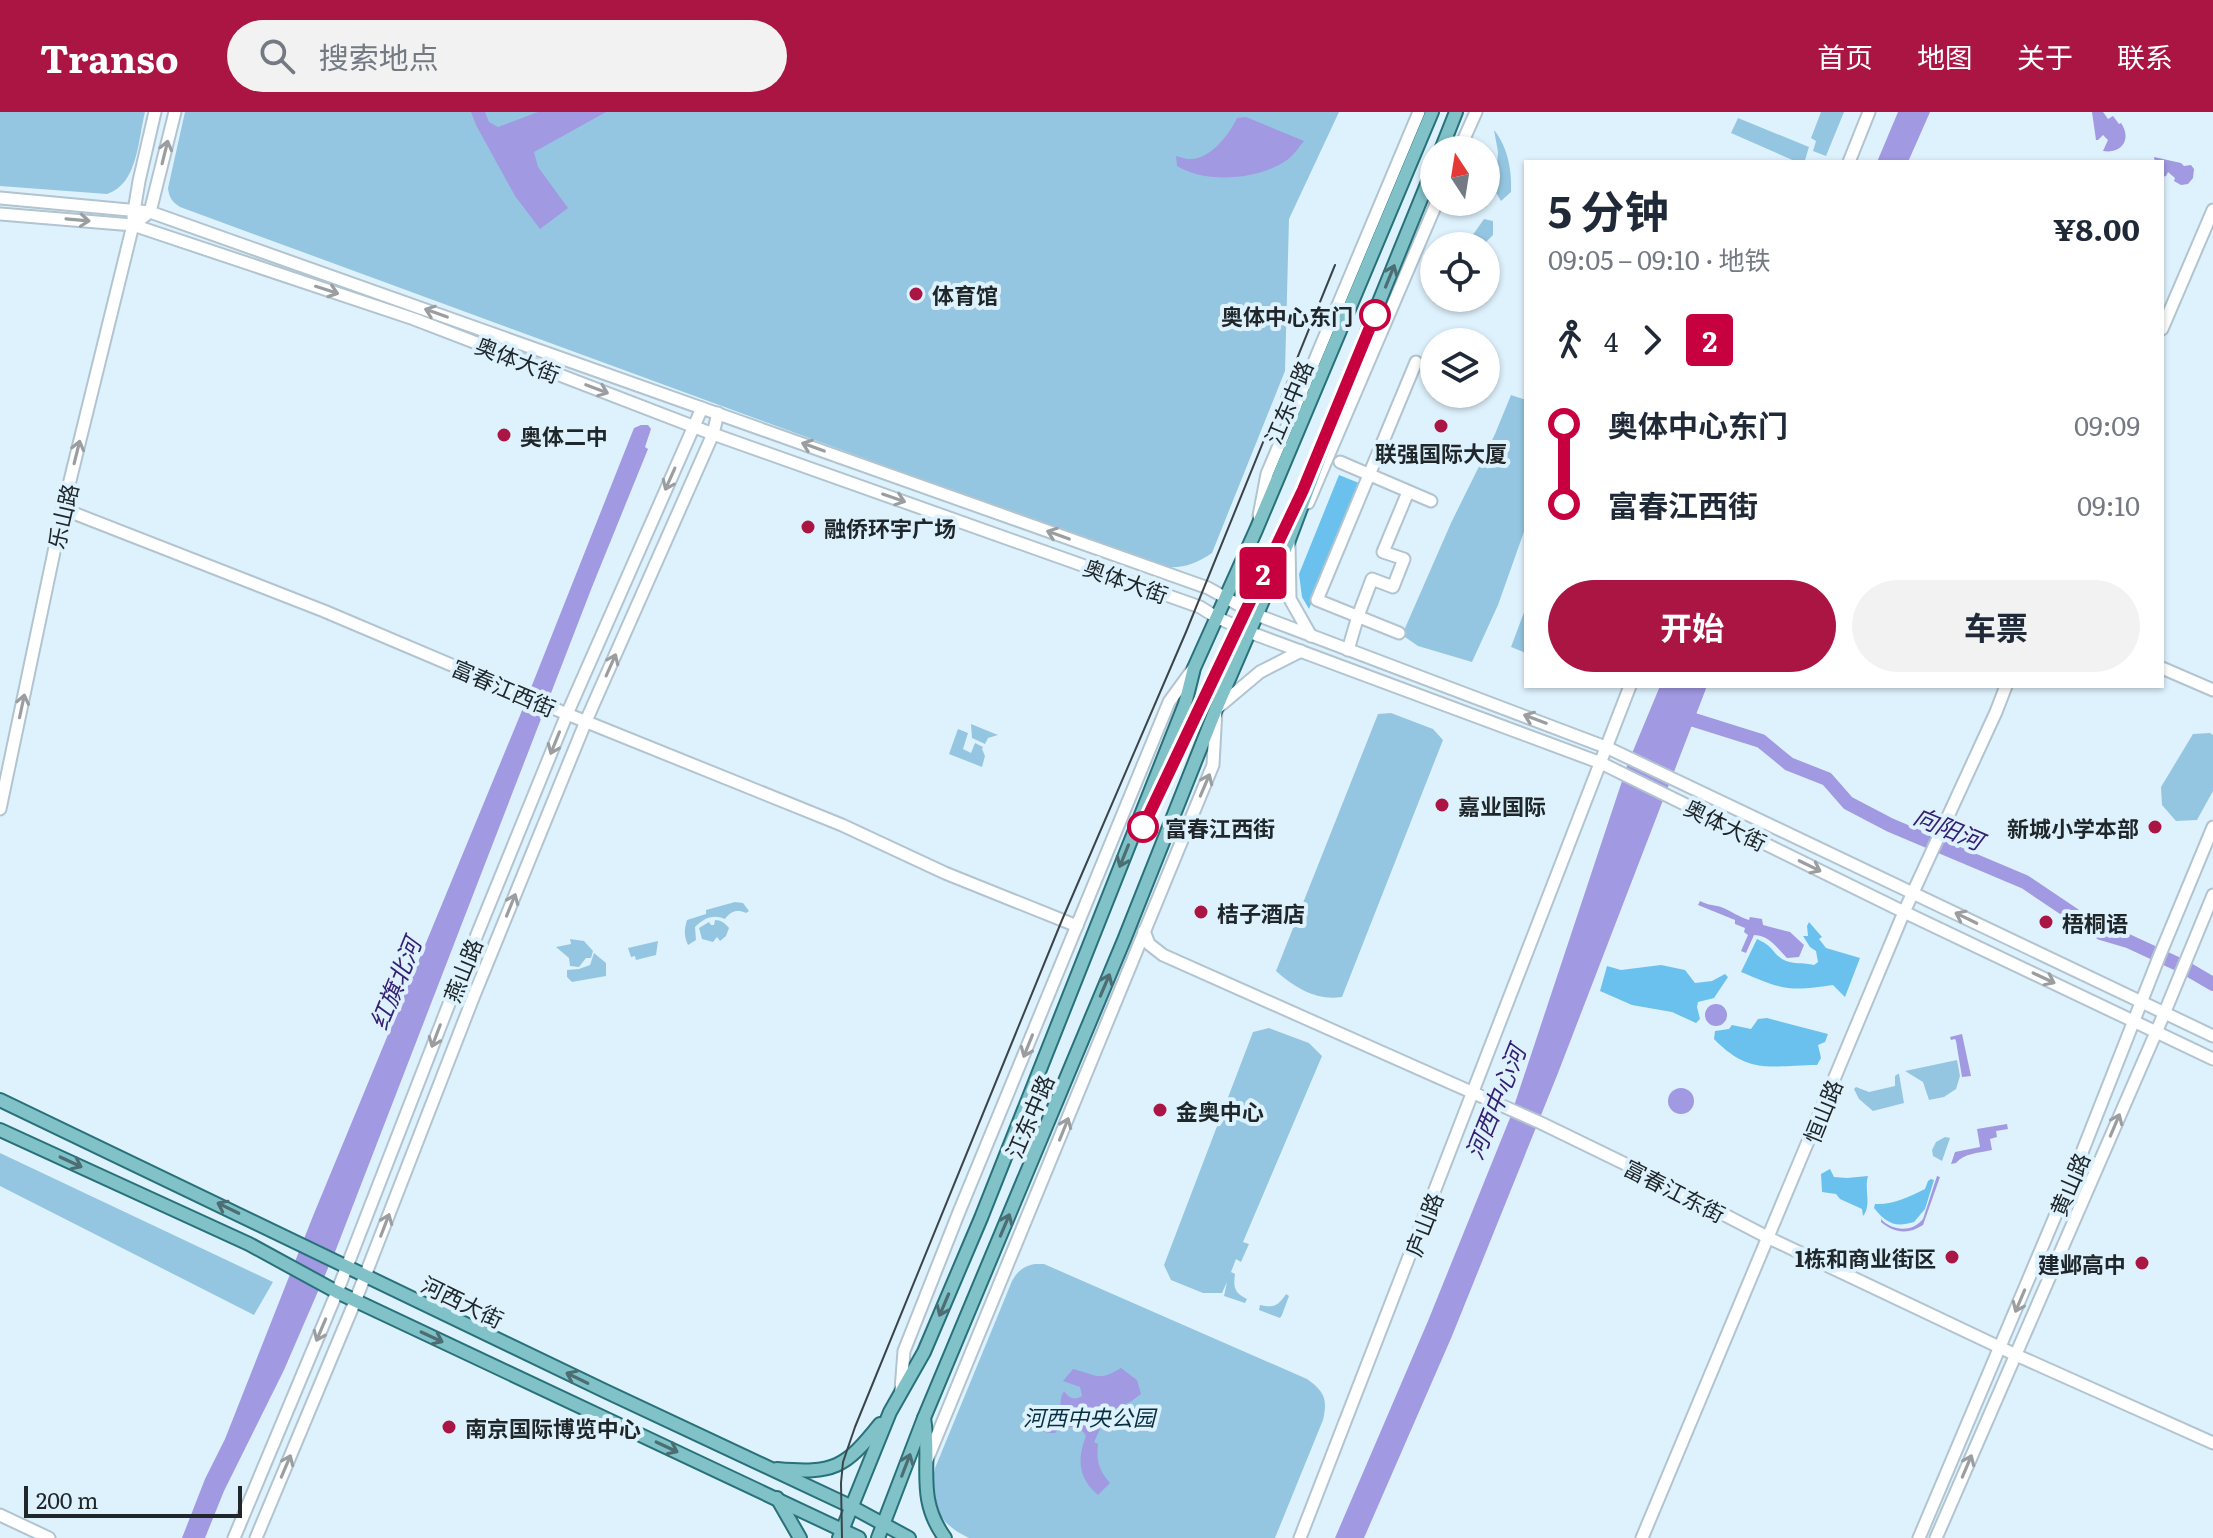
<!DOCTYPE html>
<html lang="zh">
<head>
<meta charset="utf-8">
<style>
  body { margin:0; font-family:Literata,"Noto Sans SC",serif; background:#f2f2f3; color:#1f2937; height:100vh; display:flex; flex-direction:column; font-size:30px; white-space:nowrap }
  * { box-sizing:border-box; margin:0 }
  p { font-size:26px; color:#747a83 }
  .icon { flex:none; width:44px; height:44px; fill:none; stroke:currentColor; stroke-width:2; stroke-linecap:round; stroke-linejoin:round }
  .map { position:relative; flex:1; overflow:hidden }
  .sheet { position:absolute; left:1524px; top:48px; width:640px; height:528px; display:flex; flex-direction:column; background:#fff; border-radius:0px; box-shadow:0 2px 6px #0004 }
  .sheet>* { flex:none }
  .badge { padding:0 16px; border-radius:6px; font-size:28px; line-height:52px }
  .needle { width:52px; rotate:348deg }
  .tools { position:absolute; left:1420px; top:24px; display:grid; gap:16px }
  .tools a { display:grid; place-items:center; width:80px; height:80px; border-radius:50%; background:#fff; box-shadow:0 2px 6px #0004; font-size:40px }
  .scale { position:absolute; left:24px; bottom:20px; width:218px; box-sizing:border-box; padding-left:8px; border:4px solid #20272b; border-top:0; font-size:22px; line-height:28px; white-space:nowrap; color:#20272b; -webkit-text-stroke:6px #def2fd; paint-order:stroke }
  .map>.badge { position:absolute; translate:-50% -50%; box-shadow:0 0 0 4px #fff }
  .legs { display:flex; align-items:center; gap:12px; height:88px; padding:0 24px; font-size:26px }
  .legs p { margin-inline-start:auto }
  .headline { display:flex; align-items:center; justify-content:space-between; height:136px; padding:0 24px }
  h1 { font-size:44px; font-weight:700; line-height:60px }
  .button { display:flex; gap:16px; margin-top:auto; padding:16px 24px }
  .button a { flex:1; height:92px; border-radius:48px; background:#aa1543; color:#fff; font-size:32px; font-weight:700; line-height:92px; text-align:center }
  .button a+a { background:#f2f2f3; color:#1f2937 }
  ul { padding:0 24px; list-style:none }
  li { display:flex; align-items:center; gap:28px; height:80px; font-size:30px }
  li i { display:grid; place-items:center; width:12px; height:100%; margin:0 10px; background:currentColor }
  li i::after { content:''; width:20px; height:20px; margin:-10px; border:6px solid; border-radius:50%; background:#fff }
  li p { margin-inline-start:auto }
  li:first-child i { background:linear-gradient(#0000 50%,currentColor 0) }
  li:last-child i { background:linear-gradient(currentColor 50%,#0000 0) }
  header { display:flex; align-items:center; gap:48px; box-sizing:border-box; height:112px; padding:0 40px; background:#aa1543; color:#fff }
  header strong { font-size:38px }
  nav { display:flex; gap:44px; margin-inline-start:auto; font-size:28px }
  .search { width:560px; height:72px; background:#f2f2f3; display:flex; align-items:center; gap:20px; box-sizing:border-box; padding:0 28px; border-radius:44px; color:#747a83; font-size:30px }
  .map>svg:first-child { display:block }
  .green { fill:#95c6e1 }
  .forest { fill:#6ac1ee }
  .water { fill:#a199e2 }
  .lines { fill:none; stroke-linecap:round; stroke-linejoin:round }
  .river { stroke:#a199e2; stroke-width:14 }
  .secondary-casing { stroke:#b1c4cf; stroke-width:15 }
  .primary-casing { stroke:#28717a; stroke-width:16 }
  .secondary { stroke:#fff; stroke-width:11 }
  .primary { stroke:#81c2c8; stroke-width:12 }
  .tram { stroke:#3b4449; stroke-width:2 }
  .oneway { stroke:#9b9ea0 }
  .oneway2 { stroke:#4c6d72 }
  .line-1-casing { stroke:#fff; stroke-width:18 }
  .line-1 { stroke:#c7003f; stroke-width:12 }
  .poi-dot { fill:#aa1543; stroke:#def2fd; stroke-width:3 }
  .stop-1-dot { fill:#fff; stroke:#c7003f; stroke-width:4 }
  .labels { text-anchor:middle; dominant-baseline:central; stroke-width:8; stroke-linejoin:round; paint-order:stroke }
  .poi-label { font-size:22px; font-weight:bold; fill:#20272b; stroke:#def2fd; text-anchor:start }
  .stop-label { font-size:22px; font-weight:bold; fill:#20272b; stroke:#def2fd; text-anchor:end }
  .street-label { font-size:22px; fill:#20272b; stroke:#def2fd }
  .park-label { font-size:22px; font-style:italic; fill:#062f41; stroke:#def2fd }
  .water-label { font-size:24px; font-style:italic; fill:#352074; stroke:#def2fd }
</style>
</head>
<body>
<header>
<strong>Transo</strong>
<div class="search"><svg class="icon" aria-label="search" viewBox="0 0 24 24"><circle cx="10" cy="10" r="6"/><path d="M15 15l6 6"/></svg>搜索地点</div>
<nav><a>首页</a><a>地图</a><a>关于</a><a>联系</a></nav>
</header>
<div class="map">
<svg width="2213" height="1426" viewBox="0 0 2213 1426">
  <rect width="100%" height="100%" fill="#def2fd"/>
  <g class="green">
    <path d="M0,0H145C138,28 138,72 107,82L0,74Z"/>
    <path d="M185,0H1339L1289,107L1285,259L1212,441C1194,453 1177,459 1155,453L180,95C172,90 169,85 168,76Z"/>
    <polygon points="1821,0 1844,0 1826,44 1813,39 1816,29 1811,26"/>
    <polygon points="1738,6 1809,35 1805,48 1797,50 1731,21"/>
    <path d="M1494,18C1508,35 1512,59 1511,80L1501,89L1495,79L1498,40Z"/>
    <polygon points="1484,107 1493,109 1493,123 1482,134 1465,134"/>
    <polygon points="1511,283 1526,288 1526,414 1498,493 1472,550 1418,534 1402,523 1451,411 1495,322"/>
    <polygon points="1526,495 1526,541 1511,535"/>
    <path d="M1391,601L1433,617L1443,628L1342,885C1317,889 1295,876 1276,859L1378,602Z"/>
    <polygon points="971,612 998,623 988,626 985,632 972,626"/>
    <polygon points="958,617 968,621 963,637 971,641 975,631 983,635 982,637 985,644 982,655 949,642"/>
    <polygon points="2210,621 2213,623 2213,679 2197,708 2176,709 2162,693 2161,675 2193,622"/>
    <path d="M735,790L743,791L749,799L746,801C737,797 731,799 725,807C713,802 704,806 695,815L696,828L688,833C684,824 684,818 687,808L706,802V798Z"/>
    <path d="M715,808C721,808 725,811 729,816L726,824L720,829L717,825L713,830L702,827L699,816L709,810L711,813H714Z"/>
    <polygon points="570,827 584,829 593,839 591,846 586,846 579,855 570,854 569,846 556,835 571,832"/>
    <polygon points="658,829 656,843 636,848 635,844 631,845 628,836"/>
    <polygon points="594,841 606,851 606,864 572,870 567,865 567,858 579,857 590,853"/>
    <path d="M1269,916L1309,931L1322,944L1243,1130L1249,1132L1241,1150L1236,1147L1231,1160L1235,1162C1233,1176 1235,1181 1247,1187L1245,1191L1224,1184L1227,1170L1222,1181H1203L1171,1168L1164,1153L1253,920Z"/>
    <polygon points="1957,948 1960,964 1956,977 1944,985 1929,988 1923,970 1905,959"/>
    <polygon points="1898,962 1899,962 1904,991 1873,999 1859,987 1854,977 1856,975 1869,980 1895,974 1895,964"/>
    <polygon points="1945,1025 1950,1026 1942,1049 1933,1044 1932,1038 1936,1030"/>
    <polygon points="0,1041 273,1170 254,1203 0,1074"/>
    <path d="M1035,1152H1044L1307,1267C1324,1279 1328,1287 1323,1308L1275,1426H969C937,1411 928,1390 935,1356L1012,1169C1018,1159 1023,1154 1035,1152Z"/>
    <path d="M1286,1182L1289,1184L1282,1203L1280,1206L1259,1198L1260,1193C1274,1196 1278,1194 1286,1182Z"/>
  </g>
  <g class="forest">
    <polygon points="1339,363 1359,371 1309,497 1302,485 1299,462"/>
    <path d="M1809,810L1822,825L1819,827L1826,836L1860,846L1845,885L1833,873C1789,880 1781,877 1741,860L1757,827C1773,834 1771,839 1782,847C1791,853 1804,850 1814,853L1818,850L1816,839L1810,835L1803,824H1808L1807,814Z"/>
    <polygon points="1661,853 1685,858 1695,871 1712,869 1725,862 1728,865 1714,886 1698,890 1697,895 1700,907 1696,911 1672,900 1632,893 1600,879 1607,854 1621,858"/>
    <path d="M1767,906L1828,922L1825,930L1818,933L1821,946L1817,953C1771,953 1750,964 1714,927L1715,919L1729,917L1732,913L1751,917L1758,907Z"/>
    <path d="M1830,1057L1834,1065L1847,1066L1868,1064C1864,1077 1872,1094 1863,1104L1862,1097L1840,1087L1836,1082L1822,1080L1821,1062Z"/>
    <path d="M1931,1067L1934,1068L1925,1097L1914,1110C1895,1116 1886,1111 1874,1096L1875,1092C1893,1093 1909,1085 1925,1077L1928,1069Z"/>
  </g>
  <g class="water">
    <polygon points="471,0 485,0 489,10 498,15 538,0 606,0 534,40 538,55 568,96 540,117 515,84 476,13"/>
    <polygon points="1898,0 1930,0 1908,50 1877,50"/>
    <path d="M2092,0H2103L2108,7L2113,4L2119,12L2121,11C2132,27 2122,42 2103,39L2108,28L2103,23L2098,28H2096Z"/>
    <path d="M1246,5L1304,29C1299,35 1294,43 1287,48C1259,68 1206,72 1177,54L1176,44C1181,45 1185,47 1189,47C1210,48 1229,23 1237,6Z"/>
    <polygon points="2154,45 2181,51 2184,54 2191,53 2194,57 2193,66 2188,72 2181,73 2174,69 2175,66 2168,60 2166,64 2162,65 2162,50 2155,50"/>
    <polygon points="641,313 648,313 651,317 645,335 648,337 592,475 335,1140 284,1258 224,1379 205,1426 182,1426 205,1367 225,1327 313,1104 521,601 634,316"/>
    <polygon points="1660,574 1707,574 1558,961 1452,1224 1364,1426 1335,1426 1428,1209 1510,1006 1628,651"/>
    <path d="M1700,789C1707,793 1714,793 1721,795C1731,799 1739,805 1749,808L1750,805L1762,807L1763,813L1790,820L1804,833L1799,845L1787,846C1776,835 1770,824 1754,823L1746,841L1741,839L1748,823L1744,820L1745,816L1735,812V808L1698,793Z"/>
    <circle cx="1716" cy="903" r="11"/>
    <polygon points="1962,922 1971,964 1962,965 1956,929 1955,927 1951,928 1950,925"/>
    <circle cx="1681" cy="989" r="13"/>
    <path d="M2007,1012L2008,1017L1996,1019L1997,1025L1990,1027L1992,1038C1979,1041 1964,1041 1956,1051L1951,1052L1955,1040L1980,1035L1977,1017Z"/>
    <path d="M1937,1064L1940,1065L1923,1113C1908,1123 1894,1121 1881,1110V1107C1892,1119 1912,1121 1923,1107Z"/>
    <path d="M1121,1256L1137,1268L1141,1282L1130,1290L1108,1300L1110,1305L1096,1313L1100,1317L1094,1330L1098,1332C1096,1348 1099,1359 1110,1371L1098,1383C1078,1366 1077,1347 1086,1324C1081,1316 1078,1313 1068,1316C1064,1303 1056,1292 1064,1279C1069,1286 1074,1289 1082,1284L1080,1275L1063,1269L1073,1257C1097,1263 1098,1270 1121,1256Z"/>
    <path d="M1045,1293H1049L1060,1314L1055,1321C1041,1322 1035,1315 1034,1302Z"/>
  </g>
  <g class="lines">
    <polyline class="river" points="1675,602 1761,629 1789,652 1827,667 1848,691 1890,713 2025,770 2101,821 2128,829 2184,855 2213,872"/>
    <defs>
      <g id="secondary">
        <polyline points="1459,38 1476,0"/>
        <polyline points="1849,50 1869,0"/>
        <polyline points="0,86 150,100 1208,476 1257,503 1608,636 2213,924"/>
        <polyline points="0,102 133,113 414,207 713,322 1200,495 1216,505 1249,520 1601,651 1904,800 2213,947"/>
        <polyline points="133,105 139,69 155,0"/>
        <polyline points="2162,217 2213,98"/>
        <polyline points="1340,350 1431,389"/>
        <polyline points="1308,391 1437,90"/>
        <polyline points="63,397 324,499 567,602 842,713 945,761 1077,814"/>
        <polyline points="1259,404 1267,362 1419,0"/>
        <polyline points="1289,431 1290,487 1311,524"/>
        <polyline points="1399,521 1317,488 1416,250"/>
        <polyline points="1348,538 1358,504 1372,467 1393,475 1404,447 1383,440 1408,380"/>
        <polyline points="2162,556 2213,578"/>
        <polyline points="0,697 63,397 133,113 150,100 175,0"/>
        <polyline points="1144,819 1149,832 1163,843 1541,1011 1650,1064 1769,1126 2016,1243 2213,1331"/>
        <polyline points="901,1278 904,1239 959,1100 1169,590 1193,557"/>
        <polyline points="927,1348 1213,653 1216,597 1260,560 1301,539"/>
        <polyline points="0,1403 49,1426"/>
        <polyline points="234,1426 337,1180 454,879 567,602 702,296"/>
        <polyline points="256,1426 356,1187 473,886 586,609 713,322 718,301"/>
        <polyline points="1300,1426 1630,574"/>
        <polyline points="1642,1426 1904,800 1996,600 2006,574"/>
        <polyline points="1919,1426 2081,1043 2159,845 2213,715"/>
        <polyline points="1936,1426 2164,902 2213,783"/>
      </g>
      <g id="primary">
        <polyline points="1441,38 1456,0"/>
        <polyline points="0,988 605,1279 850,1394 909,1426"/>
        <polyline points="0,1018 249,1132 337,1180 859,1426"/>
        <path d="M924,1306C932,1352 915,1385 945,1426"/>
        <path d="M777,1357C834,1362 845,1356 880,1312"/>
        <polyline points="777,1386 800,1426"/>
        <polyline points="839,1426 890,1300 924,1240 981,1106 1185,592 1194,556 1256,418 1432,0"/>
        <polyline points="878,1426 924,1306 1124,828 1216,597 1289,428 1370,212 1434,55"/>
      </g>
    </defs>
    <use href="#secondary" class="secondary-casing"/>
    <use href="#primary" class="primary-casing"/>
    <use href="#secondary" class="secondary"/>
    <use href="#primary" class="primary"/>
    <polyline class="tram" points="842,1426 841,1371 843,1350 855,1315 1062,808 1186,520 1335,153"/>
  </g>
  <defs><path id="oneway-shaft" d="M-6 0H5M1.5-3L5.5 0L1.5 3" fill="none" stroke-width="1.6" stroke-linecap="round" stroke-linejoin="round" transform="scale(2)"/></defs>
  <g class="oneway">
    <use href="#oneway-shaft" transform="translate(165 40) rotate(-76)"/>
    <use href="#oneway-shaft" transform="translate(78 108) rotate(5)"/>
    <use href="#oneway-shaft" transform="translate(327 178) rotate(18)"/>
    <use href="#oneway-shaft" transform="translate(436 201) rotate(-160)"/>
    <use href="#oneway-shaft" transform="translate(597 277) rotate(21)"/>
    <use href="#oneway-shaft" transform="translate(813 335) rotate(-160)"/>
    <use href="#oneway-shaft" transform="translate(77 340) rotate(-76)"/>
    <use href="#oneway-shaft" transform="translate(670 367) rotate(114)"/>
    <use href="#oneway-shaft" transform="translate(894 386) rotate(19)"/>
    <use href="#oneway-shaft" transform="translate(1058 423) rotate(-160)"/>
    <use href="#oneway-shaft" transform="translate(611 553) rotate(-66)"/>
    <use href="#oneway-shaft" transform="translate(22 594) rotate(-78)"/>
    <use href="#oneway-shaft" transform="translate(1535 607) rotate(-159)"/>
    <use href="#oneway-shaft" transform="translate(555 631) rotate(112)"/>
    <use href="#oneway-shaft" transform="translate(1205 673) rotate(-67)"/>
    <use href="#oneway-shaft" transform="translate(1810 754) rotate(26)"/>
    <use href="#oneway-shaft" transform="translate(511 793) rotate(-68)"/>
    <use href="#oneway-shaft" transform="translate(1966 806) rotate(-154)"/>
    <use href="#oneway-shaft" transform="translate(2044 866) rotate(25)"/>
    <use href="#oneway-shaft" transform="translate(436 924) rotate(111)"/>
    <use href="#oneway-shaft" transform="translate(1028 934) rotate(112)"/>
    <use href="#oneway-shaft" transform="translate(2115 1013) rotate(-67)"/>
    <use href="#oneway-shaft" transform="translate(1064 1017) rotate(-68)"/>
    <use href="#oneway-shaft" transform="translate(385 1113) rotate(-69)"/>
    <use href="#oneway-shaft" transform="translate(2020 1189) rotate(113)"/>
    <use href="#oneway-shaft" transform="translate(321 1218) rotate(113)"/>
    <use href="#oneway-shaft" transform="translate(286 1354) rotate(-67)"/>
    <use href="#oneway-shaft" transform="translate(1967 1354) rotate(-67)"/>
  </g>
  <g class="oneway2">
    <use href="#oneway-shaft" transform="translate(1390 164) rotate(-68)"/>
    <use href="#oneway-shaft" transform="translate(1124 744) rotate(112)"/>
    <use href="#oneway-shaft" transform="translate(1105 873) rotate(-67)"/>
    <use href="#oneway-shaft" transform="translate(71 1050) rotate(25)"/>
    <use href="#oneway-shaft" transform="translate(228 1096) rotate(-154)"/>
    <use href="#oneway-shaft" transform="translate(1005 1113) rotate(-67)"/>
    <use href="#oneway-shaft" transform="translate(944 1193) rotate(113)"/>
    <use href="#oneway-shaft" transform="translate(432 1225) rotate(25)"/>
    <use href="#oneway-shaft" transform="translate(577 1266) rotate(-154)"/>
    <use href="#oneway-shaft" transform="translate(667 1335) rotate(25)"/>
    <use href="#oneway-shaft" transform="translate(906 1353) rotate(-69)"/>
  </g>
  <g class="lines">
    <defs>
      <polyline id="line-1" points="1143,715 1303,378 1375,203"/>
    </defs>
    <use href="#line-1" class="line-1-casing"/>
    <use href="#line-1" class="line-1"/>
  </g>
  <g class="poi-dot">
    <circle cx="916" cy="182" r="8"/>
    <circle cx="1441" cy="314" r="8"/>
    <circle cx="504" cy="323" r="8"/>
    <circle cx="808" cy="415" r="8"/>
    <circle cx="1442" cy="693" r="8"/>
    <circle cx="2155" cy="715" r="8"/>
    <circle cx="1201" cy="800" r="8"/>
    <circle cx="2046" cy="810" r="8"/>
    <circle cx="1160" cy="998" r="8"/>
    <circle cx="1952" cy="1145" r="8"/>
    <circle cx="2142" cy="1151" r="8"/>
    <circle cx="449" cy="1315" r="8"/>
  </g>
  <g class="stop-1-dot">
    <circle cx="1375" cy="203" r="14"/>
    <circle cx="1143" cy="715" r="14"/>
  </g>
  <g class="labels">
    <g class="poi-label">
      <text x="932" y="182">体育馆</text>
      <text x="520" y="323">奥体二中</text>
      <text x="1441" y="340" text-anchor="middle">联强国际大厦</text>
      <text x="824" y="415">融侨环宇广场</text>
      <text x="1458" y="693">嘉业国际</text>
      <text x="2139" y="715" text-anchor="end">新城小学本部</text>
      <text x="1217" y="800">桔子酒店</text>
      <text x="2062" y="810">梧桐语</text>
      <text x="1176" y="998">金奥中心</text>
      <text x="1936" y="1145" text-anchor="end">1栋和商业街区</text>
      <text x="2126" y="1151" text-anchor="end">建邺高中</text>
      <text x="465" y="1315">南京国际博览中心</text>
    </g>
    <g class="stop-label">
      <text x="1353" y="203">奥体中心东门</text>
      <text x="1165" y="715" text-anchor="start">富春江西街</text>
    </g>
    <g class="street-label">
      <text transform="translate(518 247) rotate(21)">奥体大街</text>
      <text transform="translate(1288 290) rotate(-67)">江东中路</text>
      <text transform="translate(62 404) rotate(-77)">乐山路</text>
      <text transform="translate(1126 468) rotate(20)">奥体大街</text>
      <text transform="translate(504 575) rotate(23)">富春江西街</text>
      <text transform="translate(1726 712) rotate(26)">奥体大街</text>
      <text transform="translate(462 858) rotate(-68)">燕山路</text>
      <text transform="translate(1822 999) rotate(-68)">恒山路</text>
      <text transform="translate(1029 1004) rotate(-67)">江东中路</text>
      <text transform="translate(2069 1072) rotate(-67)">黄山路</text>
      <text transform="translate(1675 1078) rotate(27)">富春江东街</text>
      <text transform="translate(1423 1112) rotate(-69)">庐山路</text>
      <text transform="translate(463 1189) rotate(26)">河西大街</text>
    </g>
    <g class="park-label">
      <text x="1089" y="1304">河西中央公园</text>
    </g>
    <g class="water-label">
      <text transform="translate(1949 715) rotate(23)">向阳河</text>
      <text transform="translate(394 871) rotate(-68)">红旗北河</text>
      <text transform="translate(1494 990) rotate(-68)">河西中心河</text>
    </g>
  </g>
</svg>
<div class="tools">
<a><svg class="needle" viewBox="-14 -14 28 28"><path d="M0-13l5 13h-10z" fill="#e53935"/><path d="M0 13l5-13h-10z" fill="#747a83"/></svg></a>
<a><svg class="icon" aria-label="locate" viewBox="0 0 24 24"><circle cx="12" cy="12" r="6"/><path d="M12 2v4M12 18v4M2 12h4M18 12h4"/></svg></a>
<a><svg class="icon" aria-label="layers" viewBox="0 0 24 24"><path d="M12 4l9 5-9 5-9-5zM3 14l9 5 9-5"/></svg></a>
</div>
<div class="scale">200 m</div>
<b class="badge" style="left:1263px;top:461px;background:#c7003f;color:#fff">2</b>
<section class="sheet">
<div class="headline"><div><h1>5 分钟</h1><p>09:05 – 09:10 · 地铁</p></div><b>¥8.00</b></div>
<div class="legs"><svg class="icon" aria-label="walk" viewBox="0 0 24 24"><circle cx="13" cy="4" r="2"/><path d="M13 8l-2 6 4 7M11 14l-3 7M7 12l3-4h3l4 4"/></svg>4<svg class="icon" aria-label="forward" viewBox="0 0 24 24"><path d="M9 5l7 7-7 7"/></svg><b class="badge" style="background:#c7003f;color:#fff">2</b></div>
<ul>
<li><i style="color:#c7003f"></i><b>奥体中心东门</b><p>09:09</p></li>
<li><i style="color:#c7003f"></i><b>富春江西街</b><p>09:10</p></li>
</ul>
<div class="button"><a>开始</a><a>车票</a></div>
</section>
</div>
</body>
</html>
